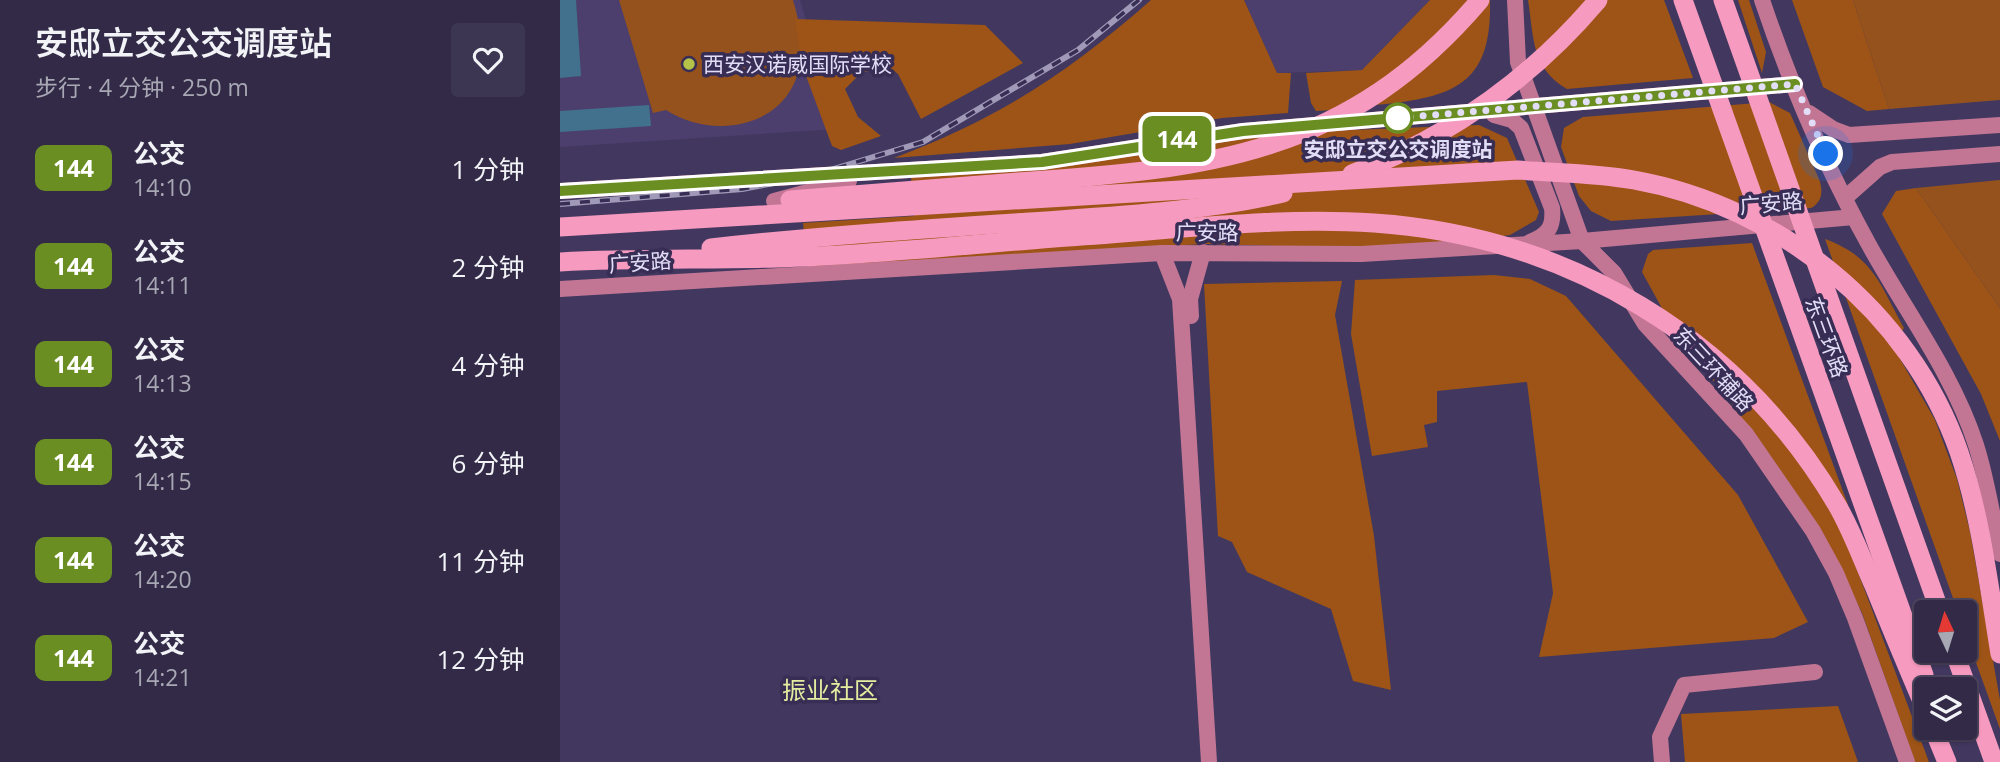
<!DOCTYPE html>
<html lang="zh">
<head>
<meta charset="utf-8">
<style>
  body { margin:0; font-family:"Open Sans","Noto Sans SC",sans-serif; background:#3d3652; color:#f1f3f6; height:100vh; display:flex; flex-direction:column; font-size:26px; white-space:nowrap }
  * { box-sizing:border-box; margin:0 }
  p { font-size:23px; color:#a8a7b4 }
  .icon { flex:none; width:38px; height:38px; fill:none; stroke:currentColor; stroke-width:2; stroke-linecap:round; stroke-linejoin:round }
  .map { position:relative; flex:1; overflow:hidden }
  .side { display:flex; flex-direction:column; background:#322a47; width:560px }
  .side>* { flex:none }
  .badge { padding:0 14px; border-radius:10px; font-size:24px; line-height:46px }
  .needle { width:46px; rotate:356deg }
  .fabs { position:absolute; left:1354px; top:600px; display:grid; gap:14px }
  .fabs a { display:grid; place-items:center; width:63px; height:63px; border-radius:7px; background:#322a47; box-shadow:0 2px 5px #0004,0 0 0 2px #4d4660; font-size:35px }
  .you { position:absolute; width:35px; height:35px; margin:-18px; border:5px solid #fff; border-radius:50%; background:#1a73e8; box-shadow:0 0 0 10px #1a73e833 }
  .map>.badge { position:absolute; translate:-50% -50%; box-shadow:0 0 0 4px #fff }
  .round { display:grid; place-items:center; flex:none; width:74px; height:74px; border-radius:7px; background:#3d3652 }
  .summary { display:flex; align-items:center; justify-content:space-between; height:119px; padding:0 35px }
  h1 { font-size:33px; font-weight:600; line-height:52px }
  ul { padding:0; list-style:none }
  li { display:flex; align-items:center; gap:21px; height:98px; padding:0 35px }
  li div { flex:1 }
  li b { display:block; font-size:26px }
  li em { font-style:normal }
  li .badge { min-width:77px; font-weight:700; text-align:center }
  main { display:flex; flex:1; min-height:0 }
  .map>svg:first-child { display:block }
  .built { fill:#4c3f6e }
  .green { fill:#95521c }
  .forest { fill:#9d5416 }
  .building { fill:#41718c }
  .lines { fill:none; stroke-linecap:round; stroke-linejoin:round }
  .secondary { stroke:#c27694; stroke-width:16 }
  .highway { stroke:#f79abf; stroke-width:19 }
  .rail-casing { stroke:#a099b8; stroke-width:6 }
  .rail { stroke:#382d54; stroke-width:3.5; stroke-dasharray:10; stroke-linecap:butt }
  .line-casing { stroke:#fff; stroke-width:16 }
  .line { stroke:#6b8e23; stroke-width:10 }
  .walk { stroke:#e3def7; stroke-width:7; stroke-dasharray:0 12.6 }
  .poi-dot { fill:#b5c24a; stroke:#382d54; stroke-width:2.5 }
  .stop-dot { fill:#fff; stroke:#6b8e23; stroke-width:3.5 }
  .labels { text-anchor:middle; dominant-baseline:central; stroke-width:7; stroke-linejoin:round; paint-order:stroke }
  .poi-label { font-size:21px; fill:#e3def7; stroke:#382d54; text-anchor:start }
  .stop-label { font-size:21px; font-weight:bold; fill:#e3def7; stroke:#382d54 }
  .street-label { font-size:21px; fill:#e3def7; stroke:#382d54 }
  .quarter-label { font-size:24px; fill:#e2ed9f; stroke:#382d54 }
</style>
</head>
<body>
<main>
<section class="side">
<div class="summary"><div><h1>安邸立交公交调度站</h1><p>步行 · 4 分钟 · 250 m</p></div><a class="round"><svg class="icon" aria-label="heart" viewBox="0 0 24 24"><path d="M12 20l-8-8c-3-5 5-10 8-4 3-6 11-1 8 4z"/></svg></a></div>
<ul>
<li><span class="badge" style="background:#6b8e23;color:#fff">144</span><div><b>公交</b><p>14:10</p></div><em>1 分钟</em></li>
<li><span class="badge" style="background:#6b8e23;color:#fff">144</span><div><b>公交</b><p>14:11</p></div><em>2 分钟</em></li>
<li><span class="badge" style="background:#6b8e23;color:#fff">144</span><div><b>公交</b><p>14:13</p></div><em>4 分钟</em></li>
<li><span class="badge" style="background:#6b8e23;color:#fff">144</span><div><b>公交</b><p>14:15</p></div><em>6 分钟</em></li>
<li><span class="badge" style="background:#6b8e23;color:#fff">144</span><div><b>公交</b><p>14:20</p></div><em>11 分钟</em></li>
<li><span class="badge" style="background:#6b8e23;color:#fff">144</span><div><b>公交</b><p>14:21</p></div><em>12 分钟</em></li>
</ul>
</section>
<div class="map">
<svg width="1440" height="762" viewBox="0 0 1440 762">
  <rect width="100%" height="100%" fill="#42385f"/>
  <g class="built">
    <polygon points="0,0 240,0 277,129 0,147"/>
    <polygon points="684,0 870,0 802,70 717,73"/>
  </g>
  <g class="green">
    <path d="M59,0H233C238,17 242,35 241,53C238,125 158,143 106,110L93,113Z"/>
    <polygon points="1293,0 1440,0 1440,100 1329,109"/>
    <polygon points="1440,180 1440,308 1356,188"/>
  </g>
  <g class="forest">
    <path d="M591,0H684L717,73H731L728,113L662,118L510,144L334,158C438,119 508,73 591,0Z"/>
    <path d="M870,0H930C932,80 899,96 826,104C803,106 779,110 756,111L751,103L746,73L802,70Z"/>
    <path d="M968,0H1104L1133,78L1007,89C971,68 974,38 968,0Z"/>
    <polygon points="1178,0 1189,0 1206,52 1202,73"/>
    <polygon points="1232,0 1293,0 1329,109 1307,111 1263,87"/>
    <polygon points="235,19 425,25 463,63 361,119 338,74 330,68 302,72 285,89 298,117 321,136 281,150 272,146 242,65"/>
    <path d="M1209,102L1230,113L1259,179C1263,190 1263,201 1251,208L1051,221L1031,211L1019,196L1001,147L1004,128L1023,117Z"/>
    <polygon points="919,125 947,138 979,212 976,220 950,235 905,241 792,248 647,244 565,248 247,268 243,223 354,216 351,177 690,134"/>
    <polygon points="1356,188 1440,308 1440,441 1421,394 1322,214 1336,191"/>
    <path d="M1265,239C1314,257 1320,285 1344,328L1332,345L1375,420L1397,479L1410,532L1440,700V729L1405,632V612H1398Z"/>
    <polygon points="1192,243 1288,505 1287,543 1369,762 1355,762 1302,613 1271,549 1166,396 1120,341 1082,272 1088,254 1093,250"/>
    <polygon points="934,275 970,279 1006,296 1178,495 1248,622 1214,638 979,657 993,593 967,382 877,391 877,422 864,425 868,447 812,456 791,334 795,280"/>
    <polygon points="782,281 775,315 814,536 831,690 793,681 771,609 687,572 672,542 658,536 644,284"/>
    <polygon points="1278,706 1298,762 1125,762 1121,714"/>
  </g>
  <g class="building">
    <polygon points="0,0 16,0 21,76 0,78"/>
    <polygon points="89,105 91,126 0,132 0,111"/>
  </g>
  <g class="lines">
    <g class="secondary">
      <polyline points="955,0 958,62 1022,241 1054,273 1085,324 1186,434 1253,531 1276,573 1295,618 1347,762"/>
      <path d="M1202,0C1230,83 1266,167 1308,243C1344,309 1393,373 1416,445C1427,480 1433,517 1440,554"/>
      <polyline points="1249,113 1273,129 1289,135 1440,125"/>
      <path d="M934,115L952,120L961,128L992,208C994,227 988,235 970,242"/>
      <polyline points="0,191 482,162 683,131 1235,84"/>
      <polyline points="1285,198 1320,167 1332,162 1440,154"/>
      <polyline points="214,201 289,181"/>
      <polyline points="602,253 620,299 649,762"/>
      <polyline points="0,289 602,253 801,254 1022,241 1294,217"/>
      <polyline points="631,316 630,299 643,252"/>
      <polyline points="1102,762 1100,737 1124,685 1255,672"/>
    </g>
    <g class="highway">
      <polyline points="1123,0 1364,675"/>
      <polyline points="1163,0 1380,612"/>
      <path d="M792,174C890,137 971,79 1038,0"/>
      <path d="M230,200C306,194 382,188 458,182C649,169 788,155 920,0"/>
      <path d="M0,227L958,170C996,173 1036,173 1074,180C1219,206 1350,311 1399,452C1421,517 1429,587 1440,654"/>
      <path d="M151,248C257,236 363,229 469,222C554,216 640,212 723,193"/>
      <path d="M0,262C73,258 145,260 218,258C314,255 412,244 508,237C609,231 713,216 814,223C1007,236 1179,338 1277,505C1292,531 1302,559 1314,586C1331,628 1349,671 1367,713"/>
      <polyline points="1394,651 1434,762"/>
      <polyline points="1373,728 1387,762"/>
    </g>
    <defs>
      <polyline id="rail" points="0,204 182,189 247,177 363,142 518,50 579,0"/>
    </defs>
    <use href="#rail" class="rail-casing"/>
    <use href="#rail" class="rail"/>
  </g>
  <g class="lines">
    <defs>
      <polyline id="line" points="0,191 482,162 683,131 1235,84"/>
    </defs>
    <use href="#line" class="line-casing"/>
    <use href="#line" class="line"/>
    <polyline class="walk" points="838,118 1235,84 1266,154"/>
  </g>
  <circle class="poi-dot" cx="129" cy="64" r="7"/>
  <circle class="stop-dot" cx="838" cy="118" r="14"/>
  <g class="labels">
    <g class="poi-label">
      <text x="143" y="64">西安汉诺威国际学校</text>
    </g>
    <g class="stop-label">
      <text x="838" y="149">安邸立交公交调度站</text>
    </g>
    <g class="street-label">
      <text transform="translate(1211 203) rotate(-5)">广安路</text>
      <text x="647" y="232">广安路</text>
      <text transform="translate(80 262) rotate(-4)">广安路</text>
      <text transform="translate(1267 337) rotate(70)">东三环路</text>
      <text transform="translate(1154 369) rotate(47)">东三环辅路</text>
    </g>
    <g class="quarter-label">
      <text x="270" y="689">振业社区</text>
    </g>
  </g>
</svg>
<div class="fabs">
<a><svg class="needle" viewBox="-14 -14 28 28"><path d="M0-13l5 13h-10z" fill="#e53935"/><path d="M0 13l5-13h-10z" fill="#a8a7b4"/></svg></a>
<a><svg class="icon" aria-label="layers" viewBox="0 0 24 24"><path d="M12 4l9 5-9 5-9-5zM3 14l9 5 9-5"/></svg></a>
</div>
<div class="you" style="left:1266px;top:154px"></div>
<b class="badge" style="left:617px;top:139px;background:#6b8e23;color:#fff">144</b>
</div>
</main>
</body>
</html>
